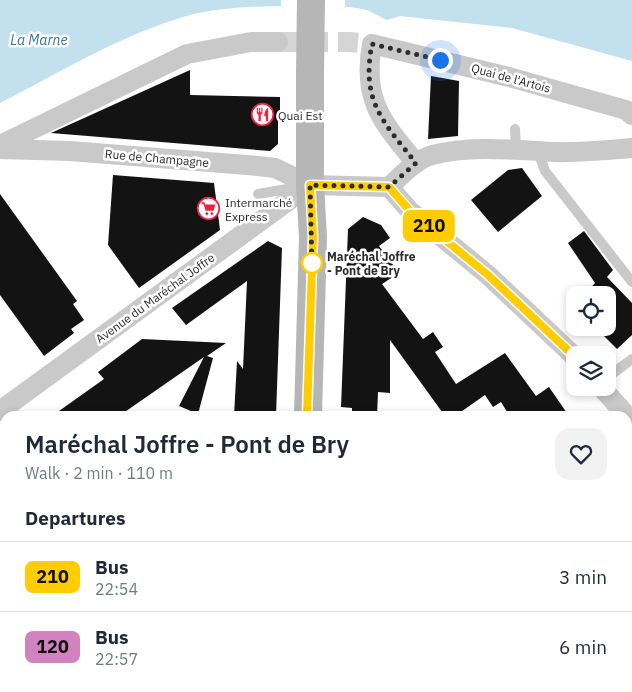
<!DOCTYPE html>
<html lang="en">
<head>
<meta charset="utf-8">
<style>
  body { margin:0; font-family:"IBM Plex Sans",sans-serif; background:#f2f2f3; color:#1f2937; height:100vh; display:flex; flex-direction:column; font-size:19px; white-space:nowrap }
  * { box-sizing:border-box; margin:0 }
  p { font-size:16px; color:#747a83 }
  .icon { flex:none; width:28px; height:28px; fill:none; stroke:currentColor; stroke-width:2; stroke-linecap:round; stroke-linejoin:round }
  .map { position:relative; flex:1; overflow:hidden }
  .panel { position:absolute; left:0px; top:411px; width:632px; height:281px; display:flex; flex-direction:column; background:#fff; border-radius:15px 15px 0 0; box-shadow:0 2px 8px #0003 }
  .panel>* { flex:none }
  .badge { padding:0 10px; border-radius:8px; font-size:18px; line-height:32px }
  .controls { position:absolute; left:566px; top:286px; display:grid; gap:10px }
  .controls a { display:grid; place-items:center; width:50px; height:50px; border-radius:10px; background:#fff; box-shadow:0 2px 8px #0003; font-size:25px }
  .you { position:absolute; width:25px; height:25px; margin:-12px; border:4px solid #fff; border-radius:50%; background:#1a73e8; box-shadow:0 0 0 8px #1a73e833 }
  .map>.badge { position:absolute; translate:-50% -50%; box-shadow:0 0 0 2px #fff }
  h2 { padding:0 25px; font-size:19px; line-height:45px }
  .round { display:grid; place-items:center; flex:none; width:52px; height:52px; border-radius:15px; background:#f2f2f3 }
  .head { display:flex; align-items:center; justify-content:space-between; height:85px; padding:0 25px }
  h1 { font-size:24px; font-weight:600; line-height:38px }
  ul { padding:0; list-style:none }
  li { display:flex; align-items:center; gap:15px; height:70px; padding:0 25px; border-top:1px solid #e0e1e3 }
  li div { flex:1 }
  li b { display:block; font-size:19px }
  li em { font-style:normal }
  li .badge { min-width:55px; font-weight:700; text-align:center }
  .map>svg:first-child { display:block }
  .water { fill:#c2e0ee }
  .pier { fill:#fff }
  .building { fill:#131313 }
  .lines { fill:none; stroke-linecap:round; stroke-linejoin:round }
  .street-tunnel { stroke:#d5d5d5; stroke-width:20; stroke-dasharray:20 10; stroke-linecap:butt }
  .lane { stroke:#c9c9c9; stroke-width:10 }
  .street { stroke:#c9c9c9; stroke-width:20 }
  .secondary { stroke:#b6b6b6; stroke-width:28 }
  .secondary-bridge { stroke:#b6b6b6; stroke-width:28 }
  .line-casing { stroke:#fff; stroke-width:11 }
  .line { stroke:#ffcd02; stroke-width:8 }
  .walk { stroke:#2c2c2c; stroke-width:5; stroke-dasharray:0 9 }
  .stop-dot { fill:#fff; stroke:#ffcd02; stroke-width:2.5 }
  .labels { text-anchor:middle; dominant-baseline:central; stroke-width:5; stroke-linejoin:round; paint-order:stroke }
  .street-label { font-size:12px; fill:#2c2c2c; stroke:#fff }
  .poi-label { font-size:12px; fill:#2c2c2c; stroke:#fff; text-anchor:start }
  .stop-label { font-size:12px; font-weight:bold; fill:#2c2c2c; stroke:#fff; text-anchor:start }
  .water-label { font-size:14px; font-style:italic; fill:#347694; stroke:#fff }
</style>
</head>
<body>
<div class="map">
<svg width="632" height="692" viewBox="0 0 632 692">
  <rect width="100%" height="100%" fill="#fff"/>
  <path class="water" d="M0,0H632V61L512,28L400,16L387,20L367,10L350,7C302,7 240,3 194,14C125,32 63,71 0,103Z"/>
  <polygon class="pier" points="281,0 345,0 345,9 281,10"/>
  <g class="building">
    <polygon points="190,70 190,95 280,97 280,110 278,112 278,144 270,151 51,133"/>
    <polygon points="431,76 459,81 458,136 428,139"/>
    <polygon points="522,168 542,196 498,232 471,200 508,170"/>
    <polygon points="113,175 214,183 220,230 139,288 108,245"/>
    <polygon points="0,194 77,301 73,304 84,320 71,329 74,333 44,356 0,295"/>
    <polygon points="363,217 381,225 390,238 379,246 399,273 382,284 423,339 433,332 443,347 435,352 456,384 505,353 536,396 549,387 569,416 506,416 509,415 501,402 493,407 485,395 455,416 445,416 390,340 390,393 378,392 377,416 352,416 352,408 341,407 348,229"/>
    <polygon points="584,231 613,270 607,277 632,303 632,335 617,349 596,328 608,328 608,295 584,295 595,283 568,243"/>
    <polygon points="268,241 282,248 276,416 234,416 237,361 243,369 247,281 186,325 172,308"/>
    <polygon points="142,339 226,343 207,356 213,358 198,414 179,406 204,357 119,416 52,416 104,379 98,372"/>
  </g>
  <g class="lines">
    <polyline class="street-tunnel" points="278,42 349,42 372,44"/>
    <g class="lane">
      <polyline points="515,129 516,149"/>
      <polyline points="538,151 545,171 632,282"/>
      <polyline points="258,194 299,187"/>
      <polyline points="608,377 632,359"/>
    </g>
    <g class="street">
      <polyline points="0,145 187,54 251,42 278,42"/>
      <polyline points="0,149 70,151 258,166 275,168 310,185 389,187 410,211 488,275 575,357"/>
      <path d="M416,163C382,122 362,100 372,44L509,77L626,110L632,115"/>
      <path d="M389,187C401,176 415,160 432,155C472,145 515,150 555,152C580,153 607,150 632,148"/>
      <polyline points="602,388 627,416"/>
      <polyline points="0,411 310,185"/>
      <polyline points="97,688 101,692"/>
    </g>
    <g class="secondary">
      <polyline points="308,416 313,237 310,185 310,74"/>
      <polyline points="297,692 298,688"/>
    </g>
    <polyline class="secondary-bridge" points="310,74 311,0"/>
  </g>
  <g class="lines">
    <defs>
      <polyline id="line" points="307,416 313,237 310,185 389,187 410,211 488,275 575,357"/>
    </defs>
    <use href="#line" class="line-casing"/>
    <use href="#line" class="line"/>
    <path class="walk" d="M312,263V266L310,185L389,187L416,163C382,121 361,100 372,44L440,60"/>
  </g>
  <defs>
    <symbol id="restaurant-ring" viewBox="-11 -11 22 22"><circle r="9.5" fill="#fff" stroke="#f41e3e" stroke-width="1.5"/><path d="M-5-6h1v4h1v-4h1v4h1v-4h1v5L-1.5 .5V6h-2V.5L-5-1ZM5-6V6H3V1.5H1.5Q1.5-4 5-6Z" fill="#f41e3e"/></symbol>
    <symbol id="supermarket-ring" viewBox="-11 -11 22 22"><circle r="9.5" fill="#fff" stroke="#f41e3e" stroke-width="1.5"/><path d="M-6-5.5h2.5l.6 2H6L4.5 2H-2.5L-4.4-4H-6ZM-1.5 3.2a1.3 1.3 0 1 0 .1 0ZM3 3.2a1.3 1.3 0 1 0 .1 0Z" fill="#f41e3e"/></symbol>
  </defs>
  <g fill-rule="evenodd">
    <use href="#restaurant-ring" x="250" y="102" width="25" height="25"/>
    <use href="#supermarket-ring" x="196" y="196" width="25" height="25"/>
  </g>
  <circle class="stop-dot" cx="312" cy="263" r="10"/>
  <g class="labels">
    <g class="street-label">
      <text transform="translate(511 78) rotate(15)">Quai de l'Artois</text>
      <text transform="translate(157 158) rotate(5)">Rue de Champagne</text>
      <text transform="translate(155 298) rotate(-36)">Avenue du Maréchal Joffre</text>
    </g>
    <g class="poi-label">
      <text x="278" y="115">Quai Est</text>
      <text x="225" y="202">Intermarché<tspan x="225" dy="14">Express</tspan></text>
    </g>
    <g class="stop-label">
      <text x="327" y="256">Maréchal Joffre<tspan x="327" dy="14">- Pont de Bry</tspan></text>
    </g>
    <g class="water-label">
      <text x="39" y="40">La Marne</text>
    </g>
  </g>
</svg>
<div class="controls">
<a><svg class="icon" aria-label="locate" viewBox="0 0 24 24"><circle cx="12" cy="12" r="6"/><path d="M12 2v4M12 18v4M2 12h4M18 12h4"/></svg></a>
<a><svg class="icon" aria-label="layers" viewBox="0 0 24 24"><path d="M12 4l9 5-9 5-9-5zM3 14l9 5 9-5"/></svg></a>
</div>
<div class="you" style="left:440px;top:60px"></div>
<b class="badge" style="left:429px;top:226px;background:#ffcd02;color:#111">210</b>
<section class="panel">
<div class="head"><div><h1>Maréchal Joffre - Pont de Bry</h1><p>Walk · 2 min · 110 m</p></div><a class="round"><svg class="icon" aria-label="heart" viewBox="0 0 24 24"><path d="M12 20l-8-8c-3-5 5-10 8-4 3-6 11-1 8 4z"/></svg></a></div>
<h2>Departures</h2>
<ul>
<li><span class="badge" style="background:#ffcd02;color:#111">210</span><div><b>Bus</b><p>22:54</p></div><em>3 min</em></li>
<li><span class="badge" style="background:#d282be;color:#111">120</span><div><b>Bus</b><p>22:57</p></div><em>6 min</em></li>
</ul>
</section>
</div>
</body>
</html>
